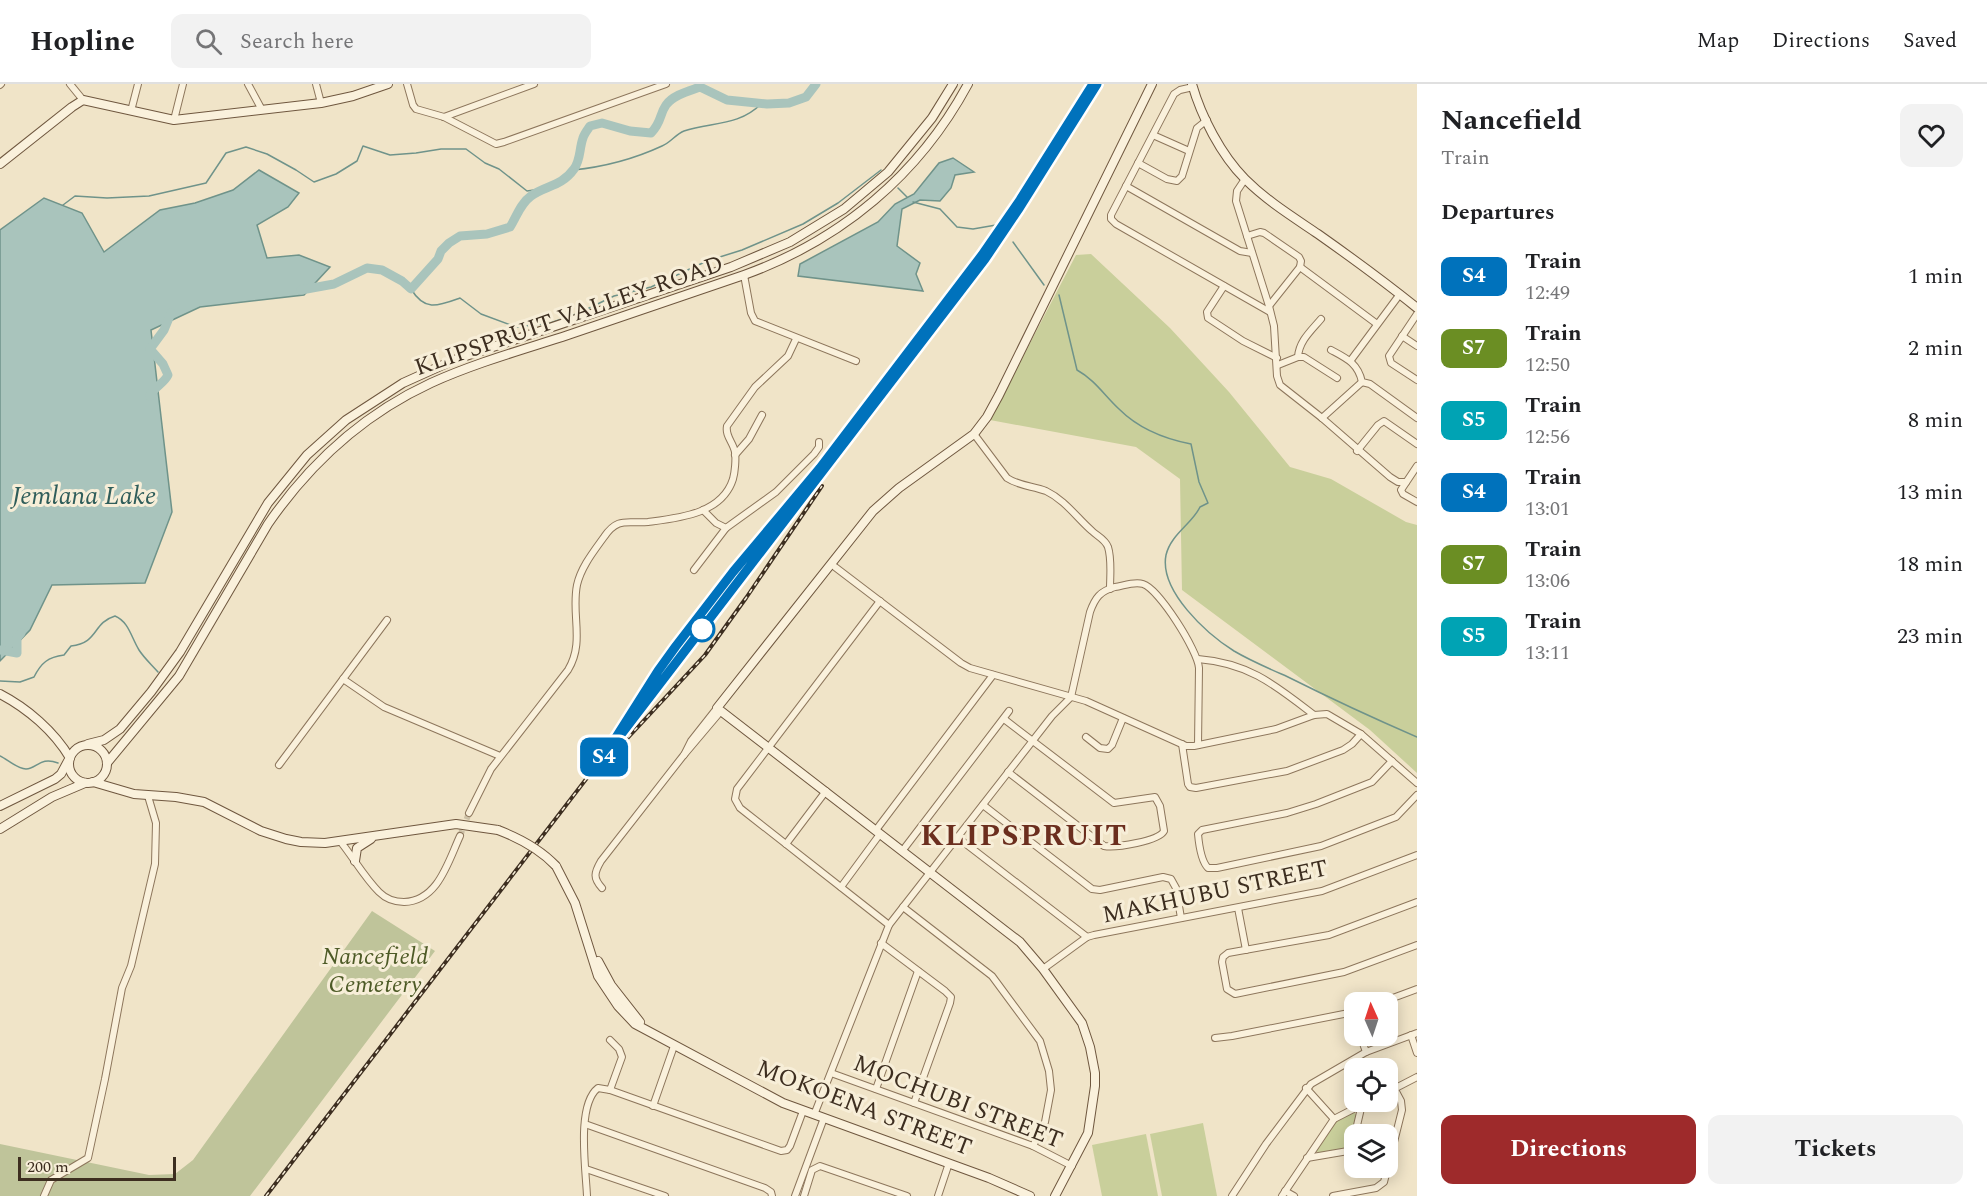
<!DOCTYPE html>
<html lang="en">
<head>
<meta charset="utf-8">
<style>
  body { margin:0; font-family:Spectral,serif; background:#f2f2f2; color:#202124; height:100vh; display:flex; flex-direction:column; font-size:22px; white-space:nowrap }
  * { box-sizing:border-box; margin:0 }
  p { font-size:20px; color:#757577 }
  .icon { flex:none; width:33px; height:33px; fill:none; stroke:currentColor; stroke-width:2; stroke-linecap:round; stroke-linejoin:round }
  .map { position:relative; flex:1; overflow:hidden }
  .side { display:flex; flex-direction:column; background:#fff; width:570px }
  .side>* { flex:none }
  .badge { padding:0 12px; border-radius:9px; font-size:21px; line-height:39px }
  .needle { width:39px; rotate:357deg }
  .buttons { position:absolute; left:1344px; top:908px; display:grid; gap:12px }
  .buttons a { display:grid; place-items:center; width:54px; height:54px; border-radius:12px; background:#fff; box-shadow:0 3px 15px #0003; font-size:30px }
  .scale { position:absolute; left:18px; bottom:15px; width:158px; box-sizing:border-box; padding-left:6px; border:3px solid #3d2e20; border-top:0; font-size:16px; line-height:21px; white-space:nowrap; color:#3d2e20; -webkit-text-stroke:4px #f7eed8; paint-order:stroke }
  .map>.badge { position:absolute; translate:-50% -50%; box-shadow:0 0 0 3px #fff }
  h2 { padding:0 24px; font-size:22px; line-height:54px }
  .round { display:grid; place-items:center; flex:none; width:63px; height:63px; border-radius:12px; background:#f2f2f2 }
  .head { display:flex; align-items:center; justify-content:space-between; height:102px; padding:0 24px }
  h1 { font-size:28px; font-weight:700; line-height:45px }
  .primary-button { display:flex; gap:12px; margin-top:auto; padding:12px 24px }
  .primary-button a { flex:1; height:69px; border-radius:12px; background:#9e2a2b; color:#fff; font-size:24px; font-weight:700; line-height:69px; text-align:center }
  .primary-button a+a { background:#f2f2f2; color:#202124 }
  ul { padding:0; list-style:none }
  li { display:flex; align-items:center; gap:18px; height:72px; padding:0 24px }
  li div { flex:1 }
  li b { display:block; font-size:22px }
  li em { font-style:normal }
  li .badge { min-width:66px; font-weight:700; text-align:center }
  header { display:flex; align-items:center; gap:36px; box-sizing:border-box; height:84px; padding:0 30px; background:#fff; border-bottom:2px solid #e0e0e0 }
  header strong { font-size:28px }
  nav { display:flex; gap:33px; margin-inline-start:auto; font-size:21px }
  .search { width:420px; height:54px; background:#f2f2f2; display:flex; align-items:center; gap:15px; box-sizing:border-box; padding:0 21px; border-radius:12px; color:#757577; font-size:22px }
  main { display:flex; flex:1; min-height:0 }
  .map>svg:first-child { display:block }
  .green { fill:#c9cf9b }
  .cemetery { fill:#bfc49a }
  .water { fill:#a9c4bc; stroke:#6f938a; stroke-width:1.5 }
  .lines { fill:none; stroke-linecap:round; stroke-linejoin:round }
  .stream { stroke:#6f938a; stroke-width:1.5 }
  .river { stroke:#a9c4bc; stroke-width:9 }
  .street-tunnel { stroke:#ccc0a6; stroke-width:6; stroke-dasharray:6 3; stroke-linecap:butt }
  .street-casing { stroke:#8d765c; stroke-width:8 }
  .secondary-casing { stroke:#6f573f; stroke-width:10 }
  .street { stroke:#faf1dc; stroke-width:6 }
  .secondary { stroke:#faf1dc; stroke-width:8 }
  .rail-casing { stroke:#3d2e20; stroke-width:4 }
  .rail { stroke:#f7eed8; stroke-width:1.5; stroke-dasharray:4.5; stroke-linecap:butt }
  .secondary-bridge-casing { stroke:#6f573f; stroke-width:10; stroke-linecap:butt }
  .secondary-bridge { stroke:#faf1dc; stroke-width:8 }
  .line-casing { stroke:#fff; stroke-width:14 }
  .line { stroke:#0072bc; stroke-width:9 }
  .stop-dot { fill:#fff; stroke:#0072bc; stroke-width:3 }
  .labels { text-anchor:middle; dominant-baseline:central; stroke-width:6; stroke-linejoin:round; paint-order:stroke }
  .street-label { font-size:24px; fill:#3d2e20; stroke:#f7eed8 }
  .park-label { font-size:24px; font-style:italic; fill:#4d5a26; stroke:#f7eed8 }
  .water-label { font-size:26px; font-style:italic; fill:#2f5d5a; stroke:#f7eed8 }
  .district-label { font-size:30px; font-weight:bold; letter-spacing:1.5px; fill:#6b2e1e; stroke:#f7eed8 }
</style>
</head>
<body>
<header>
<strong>Hopline</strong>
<div class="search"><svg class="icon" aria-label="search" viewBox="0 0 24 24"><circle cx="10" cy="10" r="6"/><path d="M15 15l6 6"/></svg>Search here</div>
<nav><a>Map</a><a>Directions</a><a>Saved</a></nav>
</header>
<main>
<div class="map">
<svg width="1417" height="1112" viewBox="0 0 1417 1112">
  <rect width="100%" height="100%" fill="#f0e4c8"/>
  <g class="green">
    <polygon points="1091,170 1170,244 1229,308 1290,383 1331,395 1406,438 1417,441 1417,689 1370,646 1182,506 1180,395 1136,363 990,336 1076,171"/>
    <path d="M1354,1028L1357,1032C1348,1067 1354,1064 1318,1069L1316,1066L1337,1035Z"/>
    <polygon points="1203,1039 1217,1112 1162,1112 1150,1050"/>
    <polygon points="1146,1050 1158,1112 1102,1112 1092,1061"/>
  </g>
  <polygon class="cemetery" points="372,827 435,867 250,1112 0,1112 0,1060 149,1091 175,1090 193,1076"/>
  <g class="water">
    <polygon points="953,74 974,88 955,91 951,104 940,117 920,116 902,125 897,162 920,179 916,190 923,207 798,192 800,180 878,138 895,120 914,110 939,79"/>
    <polygon points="259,86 299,109 288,123 257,141 267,174 299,171 330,183 304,211 200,223 151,246 172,428 145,499 52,501 30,546 0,577 0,146 44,114 82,129 104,168 160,126 195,119 233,106"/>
  </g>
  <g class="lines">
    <g class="stream">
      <path d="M573,86C603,83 634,75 662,62C670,59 676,50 684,47C712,38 739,42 761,20"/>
      <polyline points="898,104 907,113"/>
      <polyline points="913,118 940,125 957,143 973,145 996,141"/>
      <polyline points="63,121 75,112 107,114 149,112 206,99 226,69 246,63 267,70 296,86 314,98 336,90 357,77 363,62 390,71 416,69 441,65 466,65 485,79 499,85 527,107 541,105"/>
      <polyline points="1013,158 1044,201"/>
      <path d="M411,205C425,228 438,222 460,214L481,230L516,243L550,239L579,229L614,212L651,203L707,177L742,166L803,140L838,119L881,86"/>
      <path d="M1059,211L1077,286C1095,296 1104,311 1119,325C1138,344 1165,355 1191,360L1199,398L1208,419L1200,423C1192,440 1171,450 1166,471C1159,507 1207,550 1234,567C1251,577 1270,585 1288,593C1330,614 1373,634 1417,653"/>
      <path d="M0,597L20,598L34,593C41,579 48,573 64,571L71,562C99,559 92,539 115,532C129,538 131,553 139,566C144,574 152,581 158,588"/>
      <path d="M0,672C8,676 18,685 26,685C37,685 40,672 58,679"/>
    </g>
    <g class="river">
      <path d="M301,206L334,200L367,184L382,186L402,197L411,205L438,175L441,167L449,159L460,152L487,150L510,143C517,132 520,120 531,112C546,101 561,103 574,85C581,75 579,65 583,54C584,50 588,45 590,42L602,39L630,47L651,49C662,38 659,31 666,21C673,11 689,7 700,3L727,16L767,20L789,19L806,13L816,0"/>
      <path d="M150,312C153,303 164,300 168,291L163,280L150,265L164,246L171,229"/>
      <polyline points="0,566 17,569 17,554 21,549"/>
    </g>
    <polyline class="street-tunnel" points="460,752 469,729"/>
    <defs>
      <g id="street">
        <polyline points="70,0 83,16"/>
        <polyline points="248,0 262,26"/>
        <polyline points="316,0 321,19"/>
        <polyline points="407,0 413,21 416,25 444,33 496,60 504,58 666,0"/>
        <polyline points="0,1 1,0"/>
        <polyline points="1193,3 1180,6 1174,10 1111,131 1111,135 1116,140 1270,228"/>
        <polyline points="131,27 138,0"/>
        <polyline points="444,33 534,0"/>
        <polyline points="174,36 183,0"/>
        <polyline points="1153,51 1189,67"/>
        <polyline points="1138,79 1167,95 1177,97 1182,92 1197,44 1207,36"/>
        <polyline points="1245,95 1237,107 1236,117 1269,222 1274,242 1277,292 1280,301 1322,334 1390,393 1398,398 1406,398"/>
        <polyline points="1126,102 1240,167 1252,169"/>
        <polyline points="1247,152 1260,148 1264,149 1299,173 1301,177 1300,183 1269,222"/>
        <polyline points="1300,183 1377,240"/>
        <polyline points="744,191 751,229 755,237 856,277"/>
        <polyline points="1224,202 1207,228 1208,234 1243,257 1277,274"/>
        <polyline points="1417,230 1389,272 1391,279 1417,296"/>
        <polyline points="1402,252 1417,262"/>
        <path d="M1331,266C1346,274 1358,279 1362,298L1370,300L1417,334"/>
        <path d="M1298,273C1299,257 1311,247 1321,235"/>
        <polyline points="1351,276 1400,210"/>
        <polyline points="1278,281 1298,273 1304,273 1337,294"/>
        <polyline points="1322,334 1362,298"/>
        <path d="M974,350L1007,394C1019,402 1033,402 1046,407C1065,416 1077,434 1092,447C1097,452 1105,455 1108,463C1112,476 1110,491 1110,505"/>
        <polyline points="1357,367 1378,341 1384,337 1417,360"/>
        <polyline points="735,371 749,355 762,331"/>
        <polyline points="1417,382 1401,406 1403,410 1417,418"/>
        <polyline points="703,426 716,439 726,444 776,408 814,370 819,363 819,358"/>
        <polyline points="835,483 961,579 970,584 1086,617 1186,662 1194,662 1276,645 1314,631 1327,630 1361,650 1417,699"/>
        <polyline points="694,486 726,444"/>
        <polyline points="880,517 737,705 735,715 740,724 889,841"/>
        <path d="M1198,575C1249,579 1275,601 1314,631"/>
        <polyline points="343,595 384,623 500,672"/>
        <path d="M1071,613L1090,528C1095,514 1100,507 1115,503C1123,502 1134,497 1143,500C1159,505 1198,567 1199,584L1198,661"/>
        <path d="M1004,635L1114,719L1155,713L1160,722L1164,747C1159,757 1116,764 1104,762L1008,688"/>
        <polyline points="1086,653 1100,664 1108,665 1112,661 1123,634"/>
        <polyline points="1182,660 1188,700 1190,703 1196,704 1287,687 1343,666 1352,660 1361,650"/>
        <polyline points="684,671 691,657 717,624"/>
        <path d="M1392,677L1372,698L1316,720L1287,729L1202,746L1198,750C1199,761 1201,777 1208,784H1217L1321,762L1396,733L1417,711"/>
        <polyline points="279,681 387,536"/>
        <polyline points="983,721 1092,805 1100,806 1163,793 1171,795 1176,804 1181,834"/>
        <path d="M469,729L491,685L568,586C585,558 571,531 577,501C581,483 594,467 604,453C618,432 628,440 648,438C679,434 722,430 733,395C735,388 736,375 735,368C733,358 725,352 727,342L755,303L788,272L796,255"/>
        <polyline points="876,746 993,591"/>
        <polyline points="957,753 1087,853"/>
        <path d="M340,757C353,773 364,793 379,808C386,815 394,818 404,818C438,817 448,778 460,752"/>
        <polyline points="786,760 826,707"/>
        <polyline points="903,766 1009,627"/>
        <polyline points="841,803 880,750"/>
        <path d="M602,804C593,794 594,789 601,777L683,672L721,627"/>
        <polyline points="1417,818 1329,851 1228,869 1223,873 1222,878 1227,905 1235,910 1344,888 1417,861"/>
        <polyline points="903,823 992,892 1040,957 1049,987 1051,1006 1045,1038 1033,1062"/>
        <polyline points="1238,824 1246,866"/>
        <polyline points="881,859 945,907 951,913 950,919 914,1019"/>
        <polyline points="1043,885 1087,853 1094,851 1322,807 1417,771"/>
        <polyline points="1382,918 1417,905"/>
        <polyline points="1351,929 1354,938"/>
        <polyline points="1360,951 1366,968"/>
        <polyline points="1411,951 1417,969"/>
        <polyline points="1215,954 1232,952 1354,928"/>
        <polyline points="610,956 619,965 622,973 610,1006"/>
        <polyline points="831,989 1033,1062 1072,1082"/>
        <polyline points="1306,1004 1334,1035"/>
        <polyline points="876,1005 918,887"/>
        <polyline points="1388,1008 1417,993"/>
        <polyline points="653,1022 674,962"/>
        <polyline points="814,1031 889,841 1052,632 1071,613"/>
        <polyline points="585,1040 765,1104 771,1108 772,1112"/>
        <polyline points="1355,1050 1362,1020"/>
        <polyline points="1307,1074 1348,1067 1354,1051"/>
        <polyline points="586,1085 665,1112"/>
        <polyline points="1285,1107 1294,1112"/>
        <polyline points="44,1112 51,1096 88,1074 105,995 122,904 131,882 155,780 156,739 148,712"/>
        <path d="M587,1112C586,1086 576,1021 598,1004L610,1006L781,1067L787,1066L790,1062L803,1027"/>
        <polyline points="795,1112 824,1034"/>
        <polyline points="804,1112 812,1086 820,1082 907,1112"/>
        <polyline points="938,1112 949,1079"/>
        <polyline points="1232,1112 1266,1060 1311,1000 1366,968 1417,949"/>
        <polyline points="1282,1112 1334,1035 1369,1017"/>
        <polyline points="1333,1112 1376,1104 1384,1098 1402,1026 1401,1017 1394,1004"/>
      </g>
      <g id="secondary">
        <path d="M1192,0C1201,32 1221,71 1245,95C1267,117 1293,133 1318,150C1352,174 1385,198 1417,224"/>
        <polyline points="0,80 72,23 83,16 174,36 321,19 353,12 388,0"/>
        <path d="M0,610C27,624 54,647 70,674"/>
        <polyline points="88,660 104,656 120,645 151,608 180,568 268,419 307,371 346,336 403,299 454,276 731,183 790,158 844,125 888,88 932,34 953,0"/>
        <circle cx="88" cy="680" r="19"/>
        <path d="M107,679L179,592L268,440C310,379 364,330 431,299C475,279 522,266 568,251C627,231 685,211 744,191C841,156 919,91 968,0"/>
        <polyline points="93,698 134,710 176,713 204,718 261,747 286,755 301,758 325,759 456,740 498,746"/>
        <polyline points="0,722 55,695 61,690 68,677"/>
        <polyline points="0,745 52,713 85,699"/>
        <polyline points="355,777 357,764 371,755"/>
        <polyline points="556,782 575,819 598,892 618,922 635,940 783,1019 989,1094 1030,1112"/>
        <polyline points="598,877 611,901 640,938"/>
        <polyline points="1055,1112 1088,1049 1095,1002 1095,989 1090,963 1082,939 1043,885 1020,858 717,624 873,427 899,404 974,350 987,333 999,311 1152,0"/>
      </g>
    </defs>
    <use href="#street" class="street-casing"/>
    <use href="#secondary" class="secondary-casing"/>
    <use href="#street" class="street"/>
    <use href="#secondary" class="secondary"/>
    <defs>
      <g id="rail">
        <polyline points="651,598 676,562 759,457"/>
        <polyline points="622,660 705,571 746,514 822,402"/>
        <polyline points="266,1112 977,186 1019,126 1097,0"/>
      </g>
    </defs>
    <use href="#rail" class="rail-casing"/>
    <use href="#rail" class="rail"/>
    <defs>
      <path id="secondary-bridge" d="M498,746C519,754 540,765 556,782"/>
    </defs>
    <use href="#secondary-bridge" class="secondary-bridge-casing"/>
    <use href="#secondary-bridge" class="secondary-bridge"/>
  </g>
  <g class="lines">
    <defs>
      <polyline id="line" points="1093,0 1020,116 982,171 820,384 733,488 676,562 658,587 603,674 985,175 1018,126 1097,0"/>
    </defs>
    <use href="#line" class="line-casing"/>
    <use href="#line" class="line"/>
  </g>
  <circle class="stop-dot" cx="702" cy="545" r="12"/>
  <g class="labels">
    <g class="street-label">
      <text transform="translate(569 232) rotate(-19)">KLIPSPRUIT VALLEY ROAD</text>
      <text transform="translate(1215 808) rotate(-12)">MAKHUBU STREET</text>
      <text transform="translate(958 1018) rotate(21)">MOCHUBI STREET</text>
      <text transform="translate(864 1024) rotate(21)">MOKOENA STREET</text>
    </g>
    <g class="park-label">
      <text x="375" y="873">Nancefield<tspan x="375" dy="28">Cemetery</tspan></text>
    </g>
    <g class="water-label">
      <text x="84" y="412">Jemlana Lake</text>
    </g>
    <g class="district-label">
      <text x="1024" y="752">KLIPSPRUIT</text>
    </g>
  </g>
</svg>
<div class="buttons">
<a><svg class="needle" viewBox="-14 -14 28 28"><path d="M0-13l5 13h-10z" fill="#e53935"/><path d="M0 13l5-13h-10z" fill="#757577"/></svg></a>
<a><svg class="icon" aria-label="locate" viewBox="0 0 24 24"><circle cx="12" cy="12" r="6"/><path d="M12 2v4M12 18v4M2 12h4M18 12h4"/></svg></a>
<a><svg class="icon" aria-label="layers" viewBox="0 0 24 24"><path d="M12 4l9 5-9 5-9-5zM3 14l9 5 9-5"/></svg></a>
</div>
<div class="scale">200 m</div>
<b class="badge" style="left:604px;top:673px;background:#0072bc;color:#fff">S4</b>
</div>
<section class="side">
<div class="head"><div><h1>Nancefield</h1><p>Train</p></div><a class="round"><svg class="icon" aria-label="heart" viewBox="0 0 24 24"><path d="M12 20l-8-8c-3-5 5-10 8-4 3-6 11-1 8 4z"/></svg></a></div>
<h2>Departures</h2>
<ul>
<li><span class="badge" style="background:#0072bc;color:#fff">S4</span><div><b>Train</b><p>12:49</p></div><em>1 min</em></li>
<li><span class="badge" style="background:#6b8e23;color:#fff">S7</span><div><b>Train</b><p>12:50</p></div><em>2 min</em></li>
<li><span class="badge" style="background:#00a3b4;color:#fff">S5</span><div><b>Train</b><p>12:56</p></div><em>8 min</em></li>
<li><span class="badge" style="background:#0072bc;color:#fff">S4</span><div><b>Train</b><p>13:01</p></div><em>13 min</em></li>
<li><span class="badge" style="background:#6b8e23;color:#fff">S7</span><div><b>Train</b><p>13:06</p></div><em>18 min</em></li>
<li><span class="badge" style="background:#00a3b4;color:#fff">S5</span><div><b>Train</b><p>13:11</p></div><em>23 min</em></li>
</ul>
<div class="primary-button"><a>Directions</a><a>Tickets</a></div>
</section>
</main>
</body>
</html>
